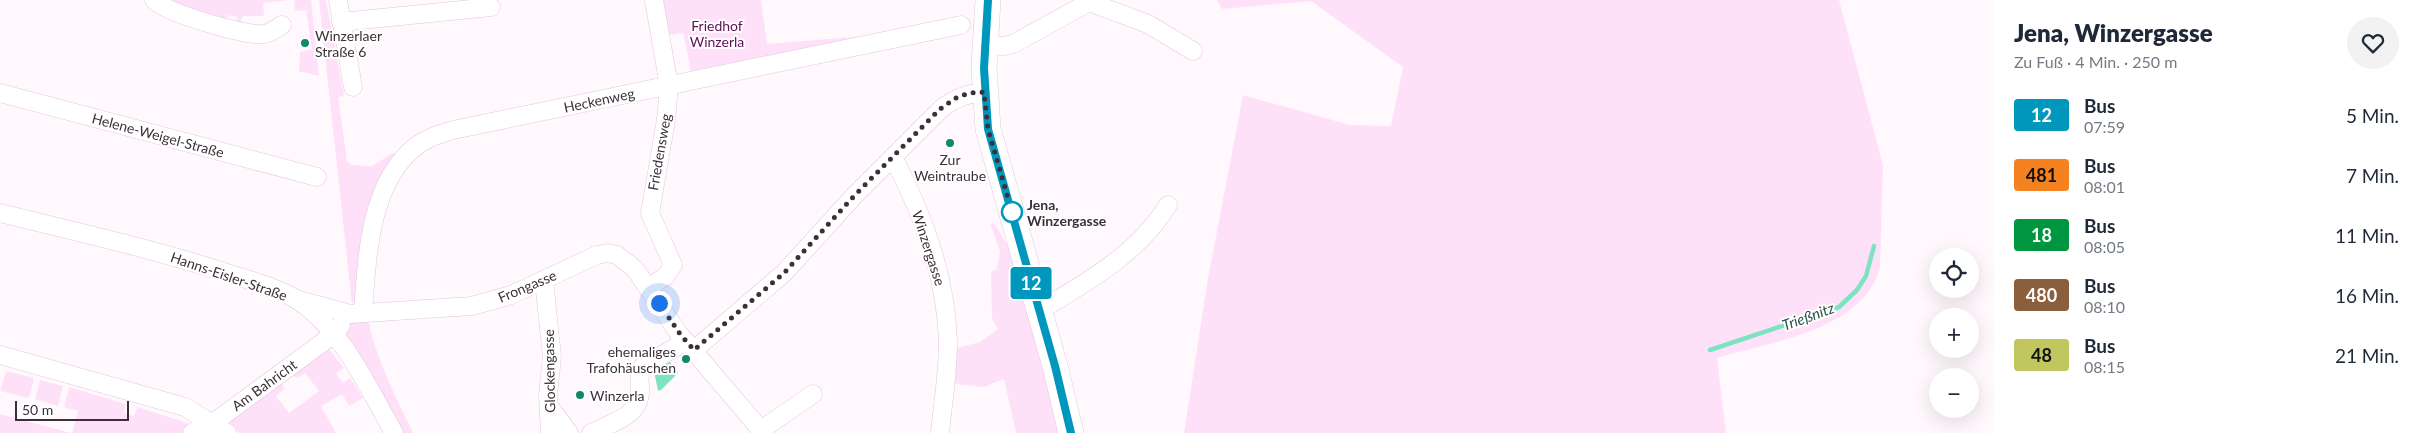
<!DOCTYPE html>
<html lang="de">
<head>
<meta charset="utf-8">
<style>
  body { margin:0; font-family:Lato,sans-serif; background:#f2f2f3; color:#1f2937; height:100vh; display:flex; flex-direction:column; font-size:19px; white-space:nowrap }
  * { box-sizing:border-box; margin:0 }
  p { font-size:16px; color:#747a83 }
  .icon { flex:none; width:28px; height:28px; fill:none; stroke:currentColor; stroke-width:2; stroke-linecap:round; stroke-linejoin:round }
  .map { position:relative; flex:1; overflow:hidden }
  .side { display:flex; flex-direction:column; background:#fff; width:425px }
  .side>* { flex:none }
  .badge { padding:0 10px; border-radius:4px; font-size:18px; line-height:32px }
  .tools { position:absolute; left:1929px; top:248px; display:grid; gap:10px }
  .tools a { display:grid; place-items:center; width:50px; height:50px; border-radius:50%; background:#fff; box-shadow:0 5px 20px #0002; font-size:25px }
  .scale { position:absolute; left:15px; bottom:12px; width:114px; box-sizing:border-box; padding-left:5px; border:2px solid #3b3039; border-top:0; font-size:14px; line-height:18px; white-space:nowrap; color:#3b3039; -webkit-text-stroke:4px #fff; paint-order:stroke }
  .you { position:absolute; width:25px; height:25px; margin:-12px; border:4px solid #fff; border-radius:50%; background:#1a73e8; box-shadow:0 0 0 8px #1a73e833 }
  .map>.badge { position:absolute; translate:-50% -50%; box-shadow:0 0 0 2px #fff }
  .round { display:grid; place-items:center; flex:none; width:52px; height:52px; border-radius:26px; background:#f2f2f3 }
  .summary { display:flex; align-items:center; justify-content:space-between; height:85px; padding:0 20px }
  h1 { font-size:24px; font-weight:800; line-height:38px }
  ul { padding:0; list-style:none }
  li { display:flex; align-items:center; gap:15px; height:60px; padding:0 20px }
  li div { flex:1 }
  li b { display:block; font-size:19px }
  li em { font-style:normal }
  li .badge { min-width:55px; font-weight:700; text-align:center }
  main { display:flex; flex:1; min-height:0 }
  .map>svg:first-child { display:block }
  .green { fill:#fee1f8 }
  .water { fill:#7de4c0 }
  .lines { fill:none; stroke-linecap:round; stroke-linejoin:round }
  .stream { stroke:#7de4c0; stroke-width:4.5 }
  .street-casing { stroke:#e2c6dd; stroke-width:19 }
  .secondary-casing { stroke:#e2c6dd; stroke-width:26 }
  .street { stroke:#fff; stroke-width:18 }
  .secondary { stroke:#fff; stroke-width:25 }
  .line-casing { stroke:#fff; stroke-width:11 }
  .line { stroke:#0097bd; stroke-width:8 }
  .walk { stroke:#3b3039; stroke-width:5; stroke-dasharray:0 9 }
  .poi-dot { fill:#138869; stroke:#fff; stroke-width:2 }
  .stop-dot { fill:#fff; stroke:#0097bd; stroke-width:2.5 }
  .labels { text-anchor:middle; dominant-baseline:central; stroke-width:4; stroke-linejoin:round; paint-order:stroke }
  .park-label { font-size:14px; fill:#5f0e58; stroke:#fff }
  .poi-label { font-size:14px; fill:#3b3039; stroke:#fff; text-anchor:start }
  .street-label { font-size:14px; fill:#3b3039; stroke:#fff }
  .stop-label { font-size:14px; font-weight:bold; fill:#3b3039; stroke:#fff; text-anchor:start }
  .water-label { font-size:15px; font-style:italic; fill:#285445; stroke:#fff }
</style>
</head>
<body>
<main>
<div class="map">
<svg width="1994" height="433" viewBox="0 0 1994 433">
  <rect width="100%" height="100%" fill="#fff9fe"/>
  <g class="green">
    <polygon points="161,0 289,0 263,3 264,16 243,16 239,27 235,26 237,17 228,15 226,23"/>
    <polygon points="294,0 311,0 319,76 299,71 300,52 312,49 306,10 295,11"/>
    <polygon points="319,0 326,0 344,96 338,97 347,161 352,165 372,166 393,153 398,156 357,298 352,304"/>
    <polygon points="661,0 761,0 767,44 902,33 691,71 683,33 668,35"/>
    <path d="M1217,0H1839L1883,165L1880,268C1863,330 1771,342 1717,358L1726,433H1184L1208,278L1243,95L1350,125L1391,126L1403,67L1311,1L1222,9Z"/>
    <polygon points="994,223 1010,249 1061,433 1016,433 1004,379 984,387 955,384 957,348 980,342 998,329 992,319 991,272 997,269 1000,251 990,224"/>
    <path d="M368,319C376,359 396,397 413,433H403L368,371L343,335L348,320Z"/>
    <polygon points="326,345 344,368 336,373 342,383 350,378 363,398 349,406 342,394 321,406 336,433 240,433 226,422 281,381 283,383 284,389 276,396 289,413 319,391 305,373 297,378 291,374"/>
    <polygon points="6,371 34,378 29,398 0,391"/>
    <polygon points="40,380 63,386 58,406 35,399"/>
    <polygon points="69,387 126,404 124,413 134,416 137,407 194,425 185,433 72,433 78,411 64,407"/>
    <polygon points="0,414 71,433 0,433"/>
  </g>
  <polygon class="water" points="670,362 678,373 661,390 658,391 654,371"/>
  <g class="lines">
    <polyline class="stream" points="1710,350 1839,307 1857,290 1866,276 1874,246"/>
    <defs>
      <g id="street">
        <path d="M154,0C163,12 248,37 264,34C270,33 277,28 282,25"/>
        <polyline points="338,0 353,87"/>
        <polyline points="1089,2 1148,24 1193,51"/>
        <polyline points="341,22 491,7"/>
        <polyline points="986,45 1004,46 1013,44 1093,0"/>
        <polyline points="0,93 317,177"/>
        <path d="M893,157C923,215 946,275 948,342C948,372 943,403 940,433"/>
        <path d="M0,213C74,231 148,248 221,271C242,278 277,287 296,299C343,330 367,386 394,433"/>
        <polyline points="544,280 552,357 548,395 550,433"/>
        <polyline points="649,287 666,276 673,265 650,213 666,120 669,86 654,0"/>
        <polyline points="295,299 350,314 472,306 511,295 597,255 608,253 617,255 635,269 679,334 761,430 813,394"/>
        <path d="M1039,311C1087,282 1138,254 1168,205"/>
        <path d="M363,312C367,259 369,184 415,147C426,138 440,134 453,130L961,25"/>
        <path d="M694,350L784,273L854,196L941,109C955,98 966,94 984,92"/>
        <polyline points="0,355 185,407 227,433"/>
        <polyline points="549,406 569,433"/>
        <polyline points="192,433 213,423 334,334 341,325"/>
        <path d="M591,433C611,423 641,416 640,390C640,382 638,375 642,367L686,341"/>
      </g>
      <polyline id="secondary" points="988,0 984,68 988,129 1055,366 1071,433"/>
    </defs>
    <use href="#street" class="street-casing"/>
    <use href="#secondary" class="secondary-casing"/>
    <use href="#street" class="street"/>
    <use href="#secondary" class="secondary"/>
  </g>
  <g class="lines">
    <defs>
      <polyline id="line" points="988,0 984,68 988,129 1055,366 1071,433"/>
    </defs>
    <use href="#line" class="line-casing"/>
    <use href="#line" class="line"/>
    <polyline class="walk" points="659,303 680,334 694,350 784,273 854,196 940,109 956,98 969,93 984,92 988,129 1012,212"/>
  </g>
  <g class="poi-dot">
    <circle cx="305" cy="43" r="5"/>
    <circle cx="950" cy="143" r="5"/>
    <circle cx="686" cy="359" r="5"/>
    <circle cx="580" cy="395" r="5"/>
  </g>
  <circle class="stop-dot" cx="1012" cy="212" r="10"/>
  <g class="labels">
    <g class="park-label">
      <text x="717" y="25">Friedhof<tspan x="717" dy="16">Winzerla</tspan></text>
    </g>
    <g class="poi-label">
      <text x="315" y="35">Winzerlaer<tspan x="315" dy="16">Straße 6</tspan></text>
      <text x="950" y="159" text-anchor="middle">Zur<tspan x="950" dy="16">Weintraube</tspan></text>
      <text x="676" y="351" text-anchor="end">ehemaliges<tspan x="676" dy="16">Trafohäuschen</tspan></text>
      <text x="590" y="395">Winzerla</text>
    </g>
    <g class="street-label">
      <text transform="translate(599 100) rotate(-12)">Heckenweg</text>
      <text transform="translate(158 135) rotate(15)">Helene-Weigel-Straße</text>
      <text transform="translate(659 152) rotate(-80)">Friedensweg</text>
      <text transform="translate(929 248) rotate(72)">Winzergasse</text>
      <text transform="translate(229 276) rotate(19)">Hanns-Eisler-Straße</text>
      <text transform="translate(527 286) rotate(-23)">Frongasse</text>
      <text transform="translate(549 371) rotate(-91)">Glockengasse</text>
      <text transform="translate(264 385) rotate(-36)">Am Bahricht</text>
    </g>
    <g class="stop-label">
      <text x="1027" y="204">Jena,<tspan x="1027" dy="16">Winzergasse</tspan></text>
    </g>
    <g class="water-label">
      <text transform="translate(1808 316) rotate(-20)">Trießnitz</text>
    </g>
  </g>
</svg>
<div class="tools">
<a><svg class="icon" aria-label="locate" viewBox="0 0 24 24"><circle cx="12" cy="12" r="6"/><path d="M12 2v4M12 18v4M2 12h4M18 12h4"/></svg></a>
<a>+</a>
<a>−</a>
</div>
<div class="scale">50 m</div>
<div class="you" style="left:659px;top:303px"></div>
<b class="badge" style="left:1031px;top:283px;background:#0097bd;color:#fff">12</b>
</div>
<section class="side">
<div class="summary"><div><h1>Jena, Winzergasse</h1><p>Zu Fuß · 4 Min. · 250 m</p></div><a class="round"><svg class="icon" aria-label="heart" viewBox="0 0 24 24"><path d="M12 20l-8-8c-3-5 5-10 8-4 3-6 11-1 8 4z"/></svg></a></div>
<ul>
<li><span class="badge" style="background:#0097bd;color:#fff">12</span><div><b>Bus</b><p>07:59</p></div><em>5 Min.</em></li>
<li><span class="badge" style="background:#f58220;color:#111">481</span><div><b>Bus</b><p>08:01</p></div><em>7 Min.</em></li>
<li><span class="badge" style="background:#00963f;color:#fff">18</span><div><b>Bus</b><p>08:05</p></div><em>11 Min.</em></li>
<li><span class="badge" style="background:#8b5e3c;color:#fff">480</span><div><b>Bus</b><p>08:10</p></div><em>16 Min.</em></li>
<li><span class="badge" style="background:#c2c65e;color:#111">48</span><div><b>Bus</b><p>08:15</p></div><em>21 Min.</em></li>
</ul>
</section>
</main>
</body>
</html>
